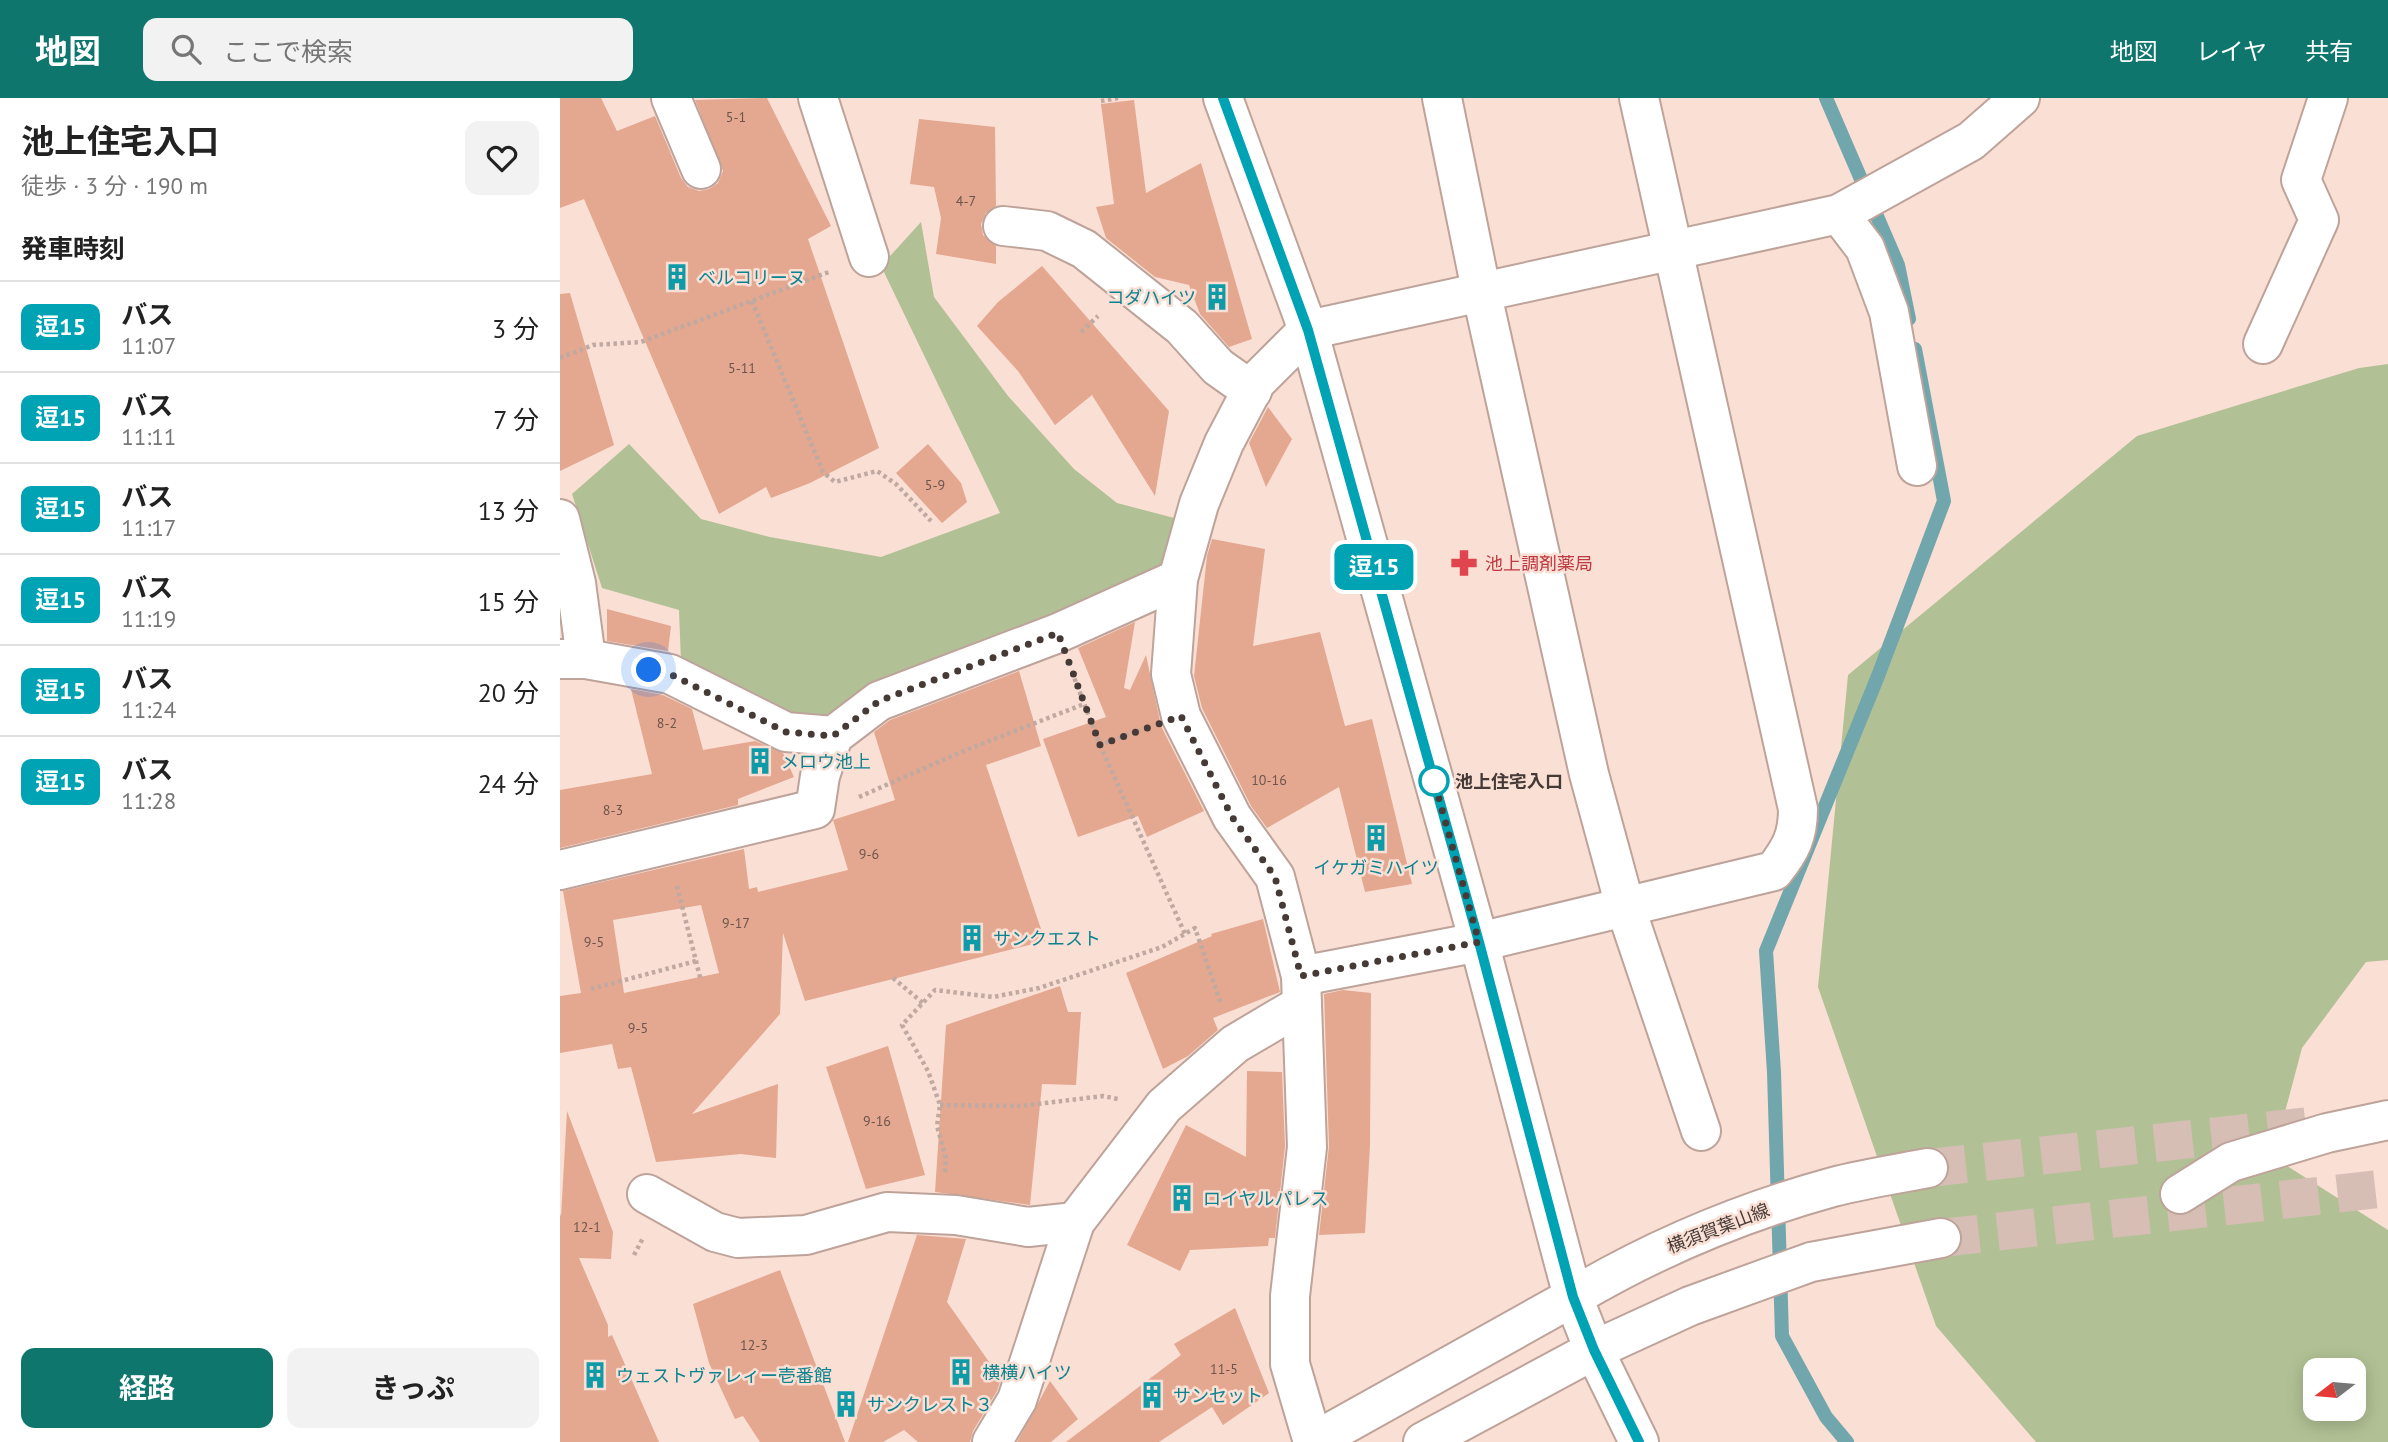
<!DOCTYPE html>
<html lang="ja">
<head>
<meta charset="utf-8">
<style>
  body { margin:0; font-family:"PT Sans","Noto Sans JP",sans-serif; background:#f2f2f2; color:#222; height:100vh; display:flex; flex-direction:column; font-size:26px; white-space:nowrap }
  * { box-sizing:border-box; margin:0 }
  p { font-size:23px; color:#767676 }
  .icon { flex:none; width:38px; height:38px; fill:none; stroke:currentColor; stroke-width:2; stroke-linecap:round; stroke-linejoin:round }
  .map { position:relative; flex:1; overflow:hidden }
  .drawer { display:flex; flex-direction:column; background:#fff; width:560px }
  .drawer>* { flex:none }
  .badge { padding:0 14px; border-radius:10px; font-size:24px; line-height:46px }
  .needle { width:46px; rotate:254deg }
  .buttons { position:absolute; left:1743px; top:1260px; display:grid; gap:14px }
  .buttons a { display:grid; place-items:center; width:63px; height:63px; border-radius:14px; background:#fff; box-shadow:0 4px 18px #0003; font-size:35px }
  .you { position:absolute; width:35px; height:35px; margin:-18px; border:5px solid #fff; border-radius:50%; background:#1a73e8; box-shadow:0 0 0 10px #1a73e833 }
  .map>.badge { position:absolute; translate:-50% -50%; box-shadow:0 0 0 4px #fff }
  h2 { padding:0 21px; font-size:26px; line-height:63px }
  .round { display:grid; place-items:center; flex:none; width:74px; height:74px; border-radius:14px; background:#f2f2f2 }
  .headline { display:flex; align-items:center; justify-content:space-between; height:119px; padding:0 21px }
  h1 { font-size:33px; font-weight:700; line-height:52px }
  .primary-button { display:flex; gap:14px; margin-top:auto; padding:14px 21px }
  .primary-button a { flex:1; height:80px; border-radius:14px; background:#0f766e; color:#fff; font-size:28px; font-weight:700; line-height:80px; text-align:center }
  .primary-button a+a { background:#f2f2f2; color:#222 }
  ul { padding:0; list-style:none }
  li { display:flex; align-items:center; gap:21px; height:91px; padding:0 21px; border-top:2px solid #e0e0e0 }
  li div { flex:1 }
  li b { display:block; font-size:26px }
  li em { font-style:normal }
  li .badge { min-width:77px; font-weight:700; text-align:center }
  header { display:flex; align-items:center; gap:42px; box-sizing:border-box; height:98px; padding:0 35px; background:#0f766e; color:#fff }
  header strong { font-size:33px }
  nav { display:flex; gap:38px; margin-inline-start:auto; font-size:24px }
  .search { width:490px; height:63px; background:#f2f2f2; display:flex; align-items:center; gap:18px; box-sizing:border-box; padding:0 24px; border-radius:14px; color:#767676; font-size:26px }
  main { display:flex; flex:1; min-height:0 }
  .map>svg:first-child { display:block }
  .green { fill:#b2c195; fill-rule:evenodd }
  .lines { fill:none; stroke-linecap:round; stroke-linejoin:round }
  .stream { stroke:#72a6ad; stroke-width:14 }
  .building { fill:#e4a790; fill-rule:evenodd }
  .major-tunnel { stroke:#d6beb5; stroke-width:38; stroke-dasharray:38 19; stroke-linecap:butt }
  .minor-casing { stroke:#bda39a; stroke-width:42 }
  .major-casing { stroke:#bda39a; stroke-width:42 }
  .path { stroke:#bfa9a1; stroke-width:4.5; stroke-dasharray:3.5 3.5; stroke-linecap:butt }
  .minor { stroke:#fff; stroke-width:38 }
  .major { stroke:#fff; stroke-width:38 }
  .line-casing { stroke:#fff; stroke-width:16 }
  .line { stroke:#00a3b4; stroke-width:10 }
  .walk { stroke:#453a36; stroke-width:7; stroke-dasharray:0 12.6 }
  .stop-dot { fill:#fff; stroke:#00a3b4; stroke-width:3.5 }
  .labels { text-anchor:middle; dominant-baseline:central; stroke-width:5; stroke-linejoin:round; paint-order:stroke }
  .number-label { font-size:14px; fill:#6d554c }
  .culture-label { font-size:18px; fill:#0d838f; stroke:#fadfd5; text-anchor:start }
  .health-label { font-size:18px; fill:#be3a42; stroke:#fadfd5; text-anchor:start }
  .stop-label { font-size:18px; font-weight:bold; fill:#453a36; stroke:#fadfd5; text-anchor:start }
  .street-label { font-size:18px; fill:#453a36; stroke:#fadfd5 }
</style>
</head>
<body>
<header>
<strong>地図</strong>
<div class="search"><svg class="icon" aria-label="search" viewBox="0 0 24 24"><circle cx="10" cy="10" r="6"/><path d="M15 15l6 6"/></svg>ここで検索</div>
<nav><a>地図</a><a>レイヤ</a><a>共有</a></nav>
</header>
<main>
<section class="drawer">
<div class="headline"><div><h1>池上住宅入口</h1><p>徒歩 · 3 分 · 190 m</p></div><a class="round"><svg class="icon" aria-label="heart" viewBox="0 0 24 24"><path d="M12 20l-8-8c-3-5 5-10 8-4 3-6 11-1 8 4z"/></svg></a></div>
<h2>発車時刻</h2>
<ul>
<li><span class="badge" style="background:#00a3b4;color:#fff">逗15</span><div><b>バス</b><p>11:07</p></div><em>3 分</em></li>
<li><span class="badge" style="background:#00a3b4;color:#fff">逗15</span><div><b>バス</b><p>11:11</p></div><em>7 分</em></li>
<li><span class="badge" style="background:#00a3b4;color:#fff">逗15</span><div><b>バス</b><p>11:17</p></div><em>13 分</em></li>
<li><span class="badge" style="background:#00a3b4;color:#fff">逗15</span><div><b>バス</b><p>11:19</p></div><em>15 分</em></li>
<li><span class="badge" style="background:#00a3b4;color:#fff">逗15</span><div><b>バス</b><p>11:24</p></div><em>20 分</em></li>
<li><span class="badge" style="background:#00a3b4;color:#fff">逗15</span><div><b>バス</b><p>11:28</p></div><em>24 分</em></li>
</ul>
<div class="primary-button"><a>経路</a><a>きっぷ</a></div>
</section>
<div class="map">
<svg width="1828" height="1344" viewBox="0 0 1828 1344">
  <rect width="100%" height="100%" fill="#fadfd5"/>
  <g class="green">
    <polygon points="361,124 374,199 448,298 514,371 557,405 622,422 601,469 267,623 231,616 121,564 119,512 42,490 12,396 69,346 141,421 210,439 321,459 440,415 321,168"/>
    <path d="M1828,266V862L1806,864L1742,950L1713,1059L1828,1132V1344H1476L1376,1228L1258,889L1288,577L1577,338L1799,270ZM1755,1272H1794V1311H1755Z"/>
  </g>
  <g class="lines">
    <g class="stream">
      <polyline points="1266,0 1338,167 1349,221"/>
      <polyline points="1287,1344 1266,1319 1222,1238 1214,974 1206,853 1318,578 1384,403 1355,251"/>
    </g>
  </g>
  <g class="building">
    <polygon points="0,0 41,0 57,33 95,18 121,80 128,89 139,93 149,91 158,85 163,73 135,2 207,0 271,128 248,141 319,350 250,385 211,400 206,389 159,416 24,101 0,110"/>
    <polygon points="574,2 586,95 641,65 692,241 669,249 640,216 629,187 595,179 546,140 536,109 554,106 541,6"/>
    <polygon points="359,21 435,29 436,108 426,115 421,126 423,137 436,148 436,166 376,156 381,120 374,89 350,86"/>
    <polygon points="482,168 609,313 595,398 532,297 495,327 458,273 417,228 438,204"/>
    <polygon points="10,195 54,347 0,373 0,196"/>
    <polygon points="708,309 732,341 706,389 689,345"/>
    <polygon points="368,346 401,385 407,404 382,425 336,375"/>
    <polygon points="652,441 705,451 693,548 760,534 785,628 812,621 852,786 805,794 779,689 707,730 691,708 642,610 634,578 647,458"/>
    <polygon points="47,511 111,528 108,553 47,543"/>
    <polygon points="575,524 564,590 570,592 586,557 601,628 644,713 587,739 578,718 518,739 483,641 546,619 518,550"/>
    <path d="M459,573L481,648L426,667L485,843L245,903L223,835L220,916L132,1016L218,986L216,1060L181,1056L96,1064L71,969L58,971L52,946L0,955V898L21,895L3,793L184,751L189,791L197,789L198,794L288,772L273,722L335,702L314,634L330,622ZM141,807L159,875L64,895L53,822Z"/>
    <polygon points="71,591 103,597 132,611 143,652 195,643 223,655 234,679 178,701 178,707 0,750 0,692 92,676"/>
    <polygon points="703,821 720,894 653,920 658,932 628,958 603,971 566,875 652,838 651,836"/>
    <polygon points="500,888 508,914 521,914 516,987 482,986 470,1107 375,1094 386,927"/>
    <polygon points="783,892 811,895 810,1047 805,1135 759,1137 769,1048 764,896"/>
    <polygon points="328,948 365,1077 306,1091 266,969"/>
    <polygon points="687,973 722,974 725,1048 715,1140 709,1140 708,1148 630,1152 620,1173 567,1147 626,1027 686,1059"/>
    <polygon points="7,1013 53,1134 51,1161 19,1160 48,1227 48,1239 52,1237 99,1344 0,1344 0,1115 1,1119"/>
    <polygon points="357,1137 406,1141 387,1204 441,1281 437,1293 413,1333 410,1344 358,1344 344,1332 323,1344 288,1344"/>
    <polygon points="220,1172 285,1344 200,1344 183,1318 175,1321 149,1265 133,1206"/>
    <polygon points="675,1210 709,1295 663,1327 652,1309 599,1344 506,1344 621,1257 614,1246"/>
    <polygon points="490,1283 518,1321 491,1344 457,1344"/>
  </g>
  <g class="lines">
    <g class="major-tunnel">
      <polyline points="1368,1070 1759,1027"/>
      <polyline points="1381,1140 1828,1090"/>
    </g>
    <defs>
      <g id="minor">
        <polyline points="111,0 141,71"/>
        <polyline points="258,0 309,159"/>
        <polyline points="663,0 748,232 919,844 1013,1199 753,1344"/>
        <polyline points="882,0 921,192 1029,676 1065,808 1141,1033"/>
        <polyline points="1279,116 1305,150 1329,214 1357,368"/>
        <polyline points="443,128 487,133 524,151 622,229 658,269 692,293"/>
        <polyline points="1703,246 1759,122 1741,82 1768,0"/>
        <polyline points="0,421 16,485 26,561"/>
        <polyline points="0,561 26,561 110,576 226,634 273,638 319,603 498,535 618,481"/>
        <polyline points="0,772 255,711 260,678 273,638"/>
        <path d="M741,878L919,844L1214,773C1231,751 1238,738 1238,711L1079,0"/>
        <polyline points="87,1096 155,1134 178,1140 246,1137 327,1114 396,1117 468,1129 515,1124"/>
        <polyline points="1620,1096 1671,1064 1767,1035 1828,1022"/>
        <polyline points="432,1344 457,1302 515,1124 604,1008 675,946 741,907"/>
        <polyline points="753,1344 730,1266 730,1198 747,1049 741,878 715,779 672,719 621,618 611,576 618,481 639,406 664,345 696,284 748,232 1279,116 1411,43 1460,0"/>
        <polyline points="863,1344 1034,1252"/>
      </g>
      <g id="major">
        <polyline points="1034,1252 1130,1208 1251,1164 1381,1140"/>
        <path d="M1079,1344L1034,1252L1013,1199C1094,1151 1182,1114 1273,1089C1304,1081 1336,1076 1368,1070"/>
      </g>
    </defs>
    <use href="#minor" class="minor-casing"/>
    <use href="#major" class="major-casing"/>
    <g class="path">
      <polyline points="541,3 558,0"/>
      <polyline points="192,203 263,374 275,384 317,373 336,386 371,423"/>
      <polyline points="521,234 538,218"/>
      <polyline points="0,260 33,247 81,244 269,174"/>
      <polyline points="512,574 540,647 580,632"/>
      <polyline points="540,647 625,836"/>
      <polyline points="299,699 401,654 524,606"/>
      <polyline points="117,788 141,883"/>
      <polyline points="333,880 363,905"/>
      <polyline points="31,891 136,863"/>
      <polyline points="380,1007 461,1008 543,998 558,1001"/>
      <polyline points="385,1074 386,1060 377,1028 380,1007 368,973 342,927 375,892 433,899 479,890 602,849 635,830 661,906"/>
      <polyline points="74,1157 83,1140"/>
    </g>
    <use href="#minor" class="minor"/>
    <use href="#major" class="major"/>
  </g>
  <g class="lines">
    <defs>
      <polyline id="line" points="663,0 748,232 919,844 1013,1199 1034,1252 1079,1344"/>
    </defs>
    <use href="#line" class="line-casing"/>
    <use href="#line" class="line"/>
    <polyline class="walk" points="89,572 110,576 226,634 273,638 319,603 498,535 540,647 621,618 672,719 715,779 741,878 919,844 874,683"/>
  </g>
  <defs>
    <symbol id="building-bare" viewBox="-9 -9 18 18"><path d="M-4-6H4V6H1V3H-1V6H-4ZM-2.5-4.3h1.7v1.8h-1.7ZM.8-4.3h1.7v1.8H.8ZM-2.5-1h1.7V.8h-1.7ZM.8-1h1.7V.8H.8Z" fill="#0f9aa8" stroke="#fadfd5" stroke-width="2.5" paint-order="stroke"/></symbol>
    <symbol id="pharmacy-bare" viewBox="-9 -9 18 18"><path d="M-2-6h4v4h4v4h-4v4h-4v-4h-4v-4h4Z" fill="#e0444e" stroke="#fadfd5" stroke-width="2.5" paint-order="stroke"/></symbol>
  </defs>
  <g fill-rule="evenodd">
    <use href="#building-bare" x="98" y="160" width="38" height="38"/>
    <use href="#building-bare" x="638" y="180" width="38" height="38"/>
    <use href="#pharmacy-bare" x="885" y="446" width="38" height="38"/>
    <use href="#building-bare" x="181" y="644" width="38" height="38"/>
    <use href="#building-bare" x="797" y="721" width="38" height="38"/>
    <use href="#building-bare" x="393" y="821" width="38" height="38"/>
    <use href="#building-bare" x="603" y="1081" width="38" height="38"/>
    <use href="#building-bare" x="382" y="1255" width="38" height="38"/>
    <use href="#building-bare" x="16" y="1258" width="38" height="38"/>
    <use href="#building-bare" x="573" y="1278" width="38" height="38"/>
    <use href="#building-bare" x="267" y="1287" width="38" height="38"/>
  </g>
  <circle class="stop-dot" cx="874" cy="683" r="14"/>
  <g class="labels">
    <g class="number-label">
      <text x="176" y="19">5-1</text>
      <text x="406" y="103">4-7</text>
      <text x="182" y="270">5-11</text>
      <text x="375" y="387">5-9</text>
      <text x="107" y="625">8-2</text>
      <text x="709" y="682">10-16</text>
      <text x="53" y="712">8-3</text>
      <text x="309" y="756">9-6</text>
      <text x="176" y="825">9-17</text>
      <text x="34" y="844">9-5</text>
      <text x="78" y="930">9-5</text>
      <text x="317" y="1023">9-16</text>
      <text x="27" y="1129">12-1</text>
      <text x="194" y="1247">12-3</text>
      <text x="664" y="1271">11-5</text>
    </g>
    <g class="culture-label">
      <text x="138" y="179">ベルコリーヌ</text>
      <text x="636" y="199" text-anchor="end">コダハイツ</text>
      <text x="221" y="663">メロウ池上</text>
      <text x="816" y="769" text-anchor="middle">イケガミハイツ</text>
      <text x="433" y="840">サンクエスト</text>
      <text x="643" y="1100">ロイヤルパレス</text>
      <text x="422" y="1274">横横ハイツ</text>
      <text x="56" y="1277">ウェストヴァレィー壱番館</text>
      <text x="613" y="1297">サンセット</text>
      <text x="307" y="1306">サンクレスト３</text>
    </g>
    <g class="health-label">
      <text x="925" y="465">池上調剤薬局</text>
    </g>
    <g class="stop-label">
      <text x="895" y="683">池上住宅入口</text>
    </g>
    <g class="street-label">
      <text transform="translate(1158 1130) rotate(-21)">横須賀葉山線</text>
    </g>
  </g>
</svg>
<div class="buttons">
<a><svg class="needle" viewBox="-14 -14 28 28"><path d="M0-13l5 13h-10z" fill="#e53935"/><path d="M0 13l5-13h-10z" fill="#767676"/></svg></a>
</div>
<div class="you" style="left:89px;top:572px"></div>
<b class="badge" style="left:814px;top:469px;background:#00a3b4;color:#fff">逗15</b>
</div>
</main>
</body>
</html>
